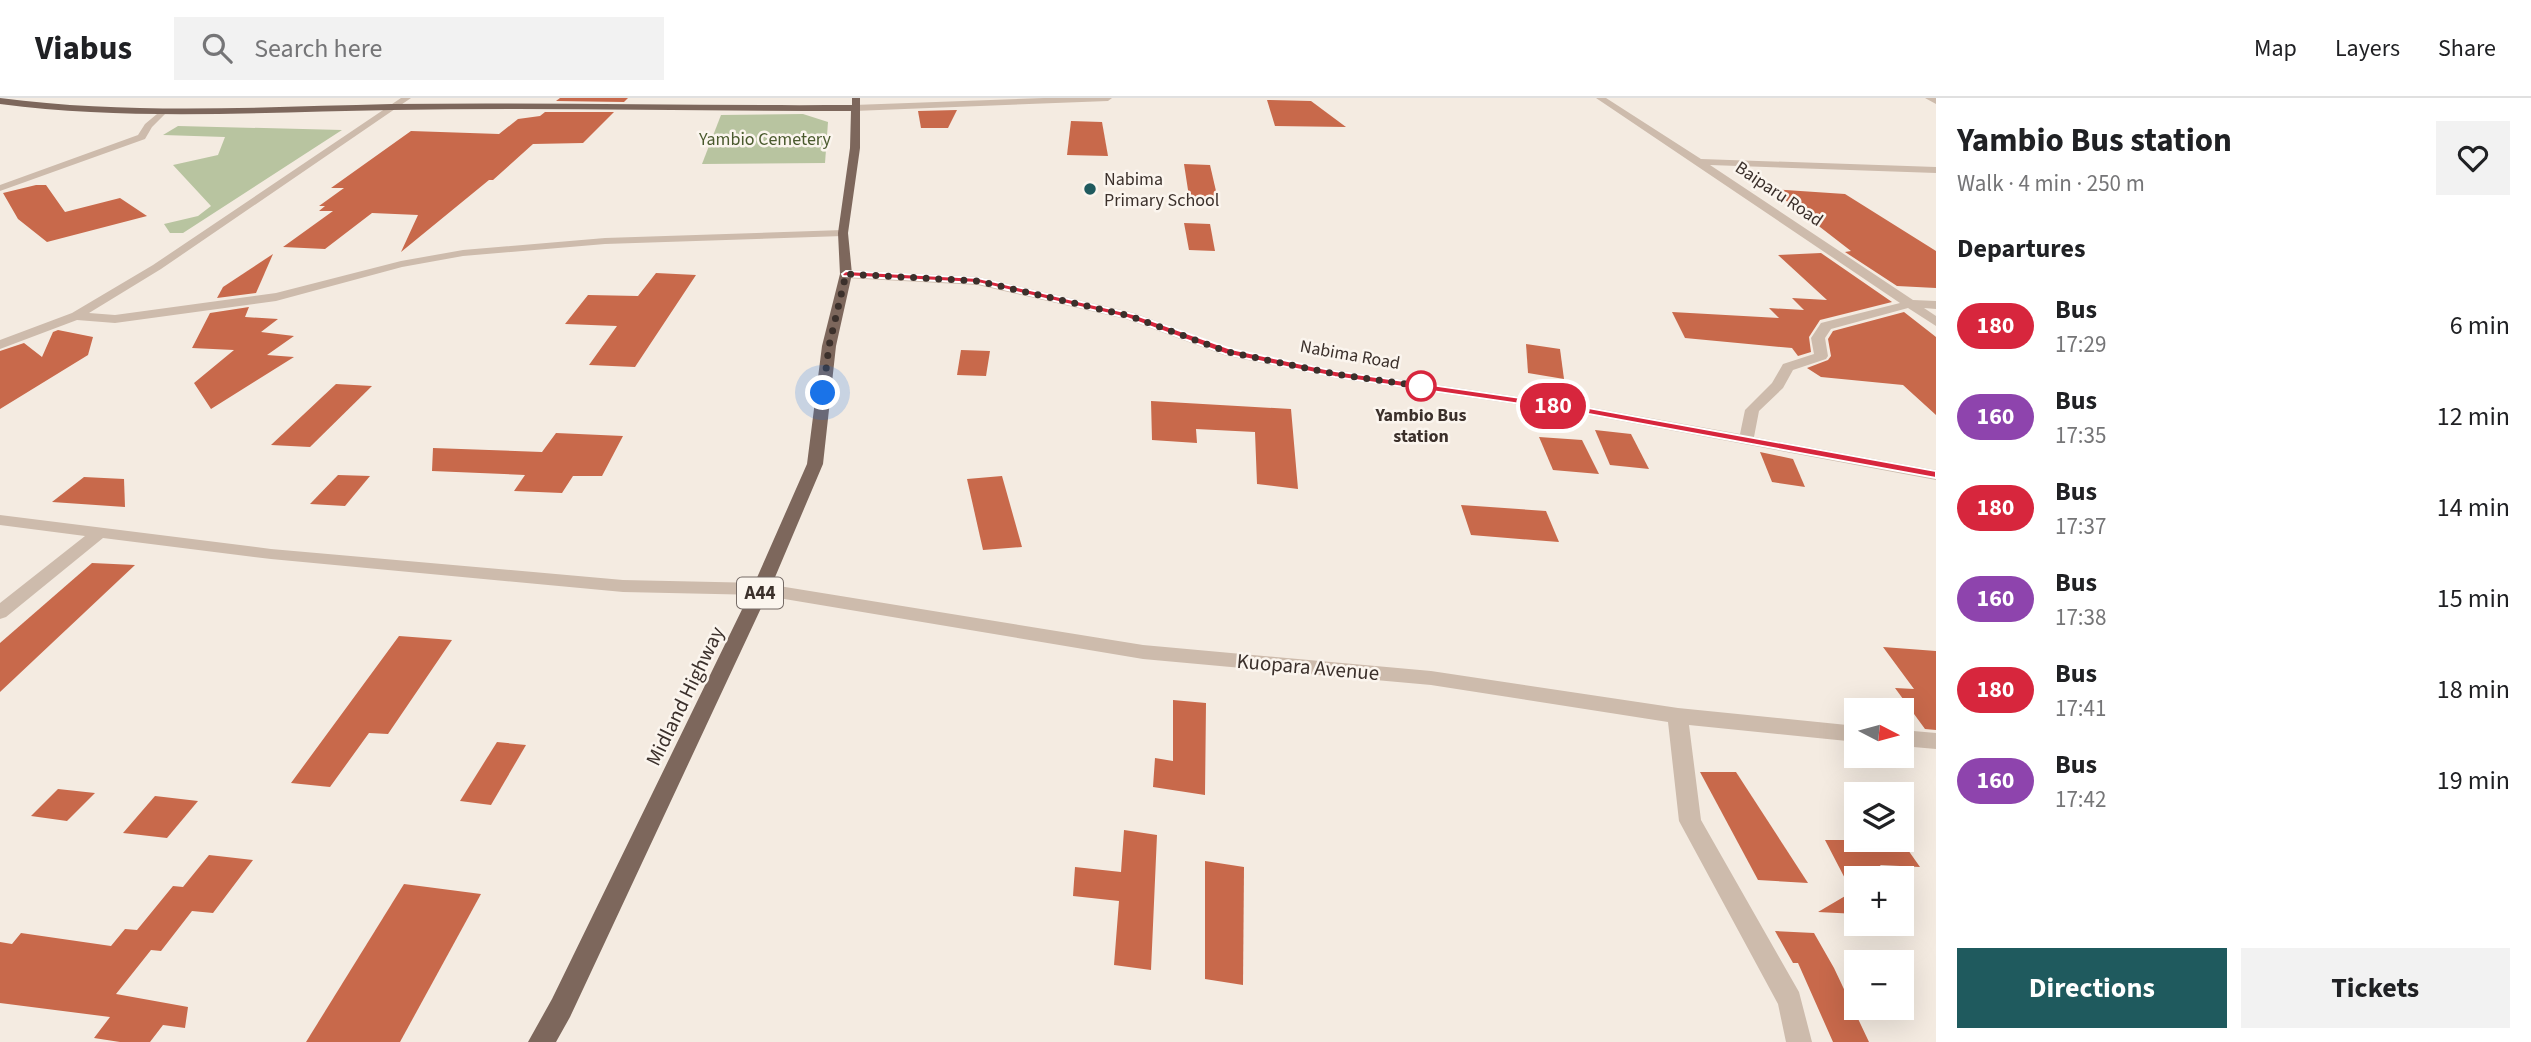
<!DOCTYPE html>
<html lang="en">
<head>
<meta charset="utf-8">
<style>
  body { margin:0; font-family:"Source Sans 3",sans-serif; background:#f2f2f2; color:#202124; height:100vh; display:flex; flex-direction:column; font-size:26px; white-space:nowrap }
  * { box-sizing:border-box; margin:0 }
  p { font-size:23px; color:#757577 }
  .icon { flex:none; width:38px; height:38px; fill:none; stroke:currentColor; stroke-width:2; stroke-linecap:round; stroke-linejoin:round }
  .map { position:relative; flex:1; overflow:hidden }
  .panel { display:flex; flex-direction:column; background:#fff; width:595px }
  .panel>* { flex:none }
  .badge { padding:0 14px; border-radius:23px; font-size:24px; line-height:46px }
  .needle { width:46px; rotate:96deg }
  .tools { position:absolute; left:1844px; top:600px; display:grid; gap:14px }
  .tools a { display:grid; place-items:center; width:70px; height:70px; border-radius:0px; background:#fff; box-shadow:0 7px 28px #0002; font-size:35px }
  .you { position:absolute; width:35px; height:35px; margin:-18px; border:5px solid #fff; border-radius:50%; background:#1a73e8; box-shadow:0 0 0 10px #1a73e833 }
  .map>.badge { position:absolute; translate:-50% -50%; box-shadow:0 0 0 4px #fff }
  h2 { padding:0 21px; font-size:26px; line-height:63px }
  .round { display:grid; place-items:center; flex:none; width:74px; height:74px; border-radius:0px; background:#f2f2f2 }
  .headline { display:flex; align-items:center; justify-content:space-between; height:119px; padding:0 21px }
  h1 { font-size:33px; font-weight:700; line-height:52px }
  .primary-button { display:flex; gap:14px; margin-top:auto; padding:14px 21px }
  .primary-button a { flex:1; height:80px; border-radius:0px; background:#1f5a5e; color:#fff; font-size:28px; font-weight:700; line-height:80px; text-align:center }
  .primary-button a+a { background:#f2f2f2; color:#202124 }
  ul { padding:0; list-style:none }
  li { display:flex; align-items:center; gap:21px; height:91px; padding:0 21px }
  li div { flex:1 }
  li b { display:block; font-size:26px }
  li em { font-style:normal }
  li .badge { min-width:77px; font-weight:700; text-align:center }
  header { display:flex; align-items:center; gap:42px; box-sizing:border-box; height:98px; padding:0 35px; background:#fff; border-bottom:2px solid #e0e0e0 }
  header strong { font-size:33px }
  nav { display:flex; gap:38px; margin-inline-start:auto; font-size:24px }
  .search { width:490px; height:63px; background:#f2f2f2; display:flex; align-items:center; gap:18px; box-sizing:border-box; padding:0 24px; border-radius:0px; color:#757577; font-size:26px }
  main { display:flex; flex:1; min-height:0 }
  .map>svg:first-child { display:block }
  .green { fill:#b8c4a0 }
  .building { fill:#c8694b }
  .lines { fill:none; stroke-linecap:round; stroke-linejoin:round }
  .minor { fill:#cdbbac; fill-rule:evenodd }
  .major { fill:#7d675c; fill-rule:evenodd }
  .line { fill:#d7263d; stroke:#fff; stroke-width:2 }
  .walk { stroke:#3b302b; stroke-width:7; stroke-dasharray:0 12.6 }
  .poi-dot { fill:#1f5a5e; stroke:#fbf5ee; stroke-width:2.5 }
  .stop-dot { fill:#fff; stroke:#d7263d; stroke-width:3.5 }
  .labels { text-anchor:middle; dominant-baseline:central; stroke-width:5; stroke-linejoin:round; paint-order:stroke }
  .far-park-label { font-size:18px; fill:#4a5a2e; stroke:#fbf5ee }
  .far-poi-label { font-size:18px; fill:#3b302b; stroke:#fbf5ee; text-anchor:start }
  .far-street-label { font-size:18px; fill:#3b302b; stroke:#fbf5ee }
  .far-stop-label { font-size:18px; font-weight:bold; fill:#3b302b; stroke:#fbf5ee }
  .shield { fill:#fbf5ee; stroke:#756b66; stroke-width:2 }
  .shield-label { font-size:19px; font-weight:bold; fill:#3b302b }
  .street-label { font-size:21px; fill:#3b302b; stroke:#fbf5ee }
</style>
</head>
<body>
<header>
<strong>Viabus</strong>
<div class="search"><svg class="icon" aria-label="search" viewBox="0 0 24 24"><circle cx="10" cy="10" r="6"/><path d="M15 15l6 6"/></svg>Search here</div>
<nav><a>Map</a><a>Layers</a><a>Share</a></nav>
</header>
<main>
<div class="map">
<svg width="1936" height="944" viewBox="0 0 1936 944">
  <rect width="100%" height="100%" fill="#f4ebe1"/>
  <g class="green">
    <polygon points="803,16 828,24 825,65 702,66 721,17"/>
    <polygon points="178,28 342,32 183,135 170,135 164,126 198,118 211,108 173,67 218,57 225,39 163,37"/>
  </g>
  <g class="building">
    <polygon points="560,0 628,0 624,4 556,3"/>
    <polygon points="1267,2 1311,3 1346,29 1275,28"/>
    <polygon points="957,12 948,30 921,30 918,13"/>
    <polygon points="545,14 614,14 583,45 533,46 493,82 489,82 401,154 418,117 372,115 325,151 283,149 333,113 319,113 325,108 319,108 344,90 331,90 411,33 499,36 518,21 540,18"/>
    <polygon points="1071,23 1102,24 1108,58 1067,57"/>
    <polygon points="1184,66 1210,67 1219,106 1190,105"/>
    <polygon points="36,87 46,87 65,114 120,100 147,118 47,144 18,121 3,95"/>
    <polygon points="1771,91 1845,96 1936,153 1936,190 1897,188 1845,154 1851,153"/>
    <polygon points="1184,125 1210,126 1215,153 1189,152"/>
    <polygon points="1821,155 1892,204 1820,222 1809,239 1811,254 1798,258 1792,250 1685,240 1672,214 1779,220 1769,210 1804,212 1792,200 1827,202 1778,157"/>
    <polygon points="273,156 256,195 217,200 223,189"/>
    <polygon points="656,175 696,177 635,269 589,267 617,228 565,226 588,197 638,198"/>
    <polygon points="249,209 245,219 278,221 261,234 294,238 267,257 294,259 211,311 194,285 234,252 192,250 210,215"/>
    <polygon points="1904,214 1936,239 1936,317 1903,287 1821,279 1807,270 1828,262 1831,258 1828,241 1833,233"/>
    <polygon points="58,232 93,239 88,257 0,311 0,253 24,245 42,259 53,234"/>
    <polygon points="1526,246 1560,251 1564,281 1528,275"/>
    <polygon points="961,252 990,253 986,278 957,277"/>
    <polygon points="336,286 372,288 310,349 271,347"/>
    <polygon points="1151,303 1291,311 1298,391 1257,386 1255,334 1196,331 1197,345 1152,342"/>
    <polygon points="1595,332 1631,336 1649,371 1610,367"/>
    <polygon points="556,335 623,338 602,378 573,378 562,395 514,393 525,377 432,373 433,350 542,354"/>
    <polygon points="1539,339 1582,342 1599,376 1553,372"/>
    <polygon points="1760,354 1793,361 1805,389 1772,384"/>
    <polygon points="338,377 370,378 345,408 310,406"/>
    <polygon points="1002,378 1022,449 983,452 967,381"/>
    <polygon points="84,379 124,381 125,409 52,404"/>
    <polygon points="1461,407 1546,413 1559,444 1471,437"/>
    <polygon points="92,465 135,467 0,594 0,545"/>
    <polygon points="399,538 452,542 388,636 369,635 330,689 291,685"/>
    <polygon points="1883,549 1936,553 1936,632 1925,631 1895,590 1914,591"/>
    <polygon points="1173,602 1206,605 1205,697 1153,689 1155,660 1173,663"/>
    <polygon points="497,644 526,647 491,707 460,703"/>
    <polygon points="1700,674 1736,674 1808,785 1758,782"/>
    <polygon points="58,691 95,695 67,723 31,718"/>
    <polygon points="155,698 198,703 167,740 123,735"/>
    <polygon points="1124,732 1157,737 1151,872 1114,867 1119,803 1073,798 1075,769 1121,774"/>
    <polygon points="1825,742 1901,742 1920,769 1880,767 1889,780 1857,780 1857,816 1818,814 1852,794"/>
    <polygon points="209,757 253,762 213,815 192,813 161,853 151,852 116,896 188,909 185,930 163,927 150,944 120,944 94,940 110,919 0,905 0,844 12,846 21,835 111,848 125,831 137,832 173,788 183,789"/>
    <polygon points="1205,763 1244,769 1243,887 1205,881"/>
    <polygon points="404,786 481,796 400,944 306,944"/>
    <polygon points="1775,833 1814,835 1834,870 1869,944 1833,944 1798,865 1793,865"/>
  </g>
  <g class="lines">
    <g class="minor">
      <polygon points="401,0 411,0 161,171 89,215 115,217 276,195 401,163 463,152 605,140 843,132 848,135 843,138 605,146 463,158 402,169 276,203 115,225 77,222 0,251 0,242 72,215 153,167"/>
      <polygon points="1044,0 1112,0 1108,3 854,13 850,10 854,7"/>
      <polygon points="1596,0 1606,0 1701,61 1936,69 1936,75 1710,67 1913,202 1936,203 1936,211 1924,210 1936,218 1936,228 1908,210 1831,231 1825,240 1828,258 1826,261 1793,272 1783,290 1759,313 1754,339 1936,372 1936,382 1583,316 1335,280 1224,257 1126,221 978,187 846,180 840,176 846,172 978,179 1134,215 1232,251 1335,272 1583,308 1740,336 1745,312 1772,285 1783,266 1814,256 1811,240 1821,225 1900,205"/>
      <polygon points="1925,0 1936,0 1936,6"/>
      <polygon points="163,11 167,14 152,29 145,41 0,93 0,87 138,37 145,26"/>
      <polygon points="0,417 271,451 623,482 761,485 1143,547 1431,573 1678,610 1857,628 1857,644 1689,627 1701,722 1799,894 1812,944 1786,944 1778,906 1679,723 1668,624 1431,587 1143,561 761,497 623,494 271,461 103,440 6,519 0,521 0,505 85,438 0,427"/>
      <polygon points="1902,632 1936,635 1936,651 1902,648"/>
    </g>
    <path class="major" d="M0,0C131,17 260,9 391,6C545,4 698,8 852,7V0H860V50L848,135L852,176L836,248L823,366L770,491L570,919L556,944H528L552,901L752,491L807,366L822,248L840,176L838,135L850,50L851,13C698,13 544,9 391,12C260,14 131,23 0,6Z"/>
  </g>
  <polygon class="line" points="846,173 978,180 1133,216 1231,251 1335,273 1583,309 1936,373 1936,380 1583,315 1335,279 1225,256 1127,220 978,185 843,178 842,176"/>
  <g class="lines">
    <polyline class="walk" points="823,295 829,248 846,176 978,183 1130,218 1228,254 1335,276 1421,288"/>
  </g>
  <circle class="poi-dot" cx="1090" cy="91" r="7"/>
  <circle class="stop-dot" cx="1421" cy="288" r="14"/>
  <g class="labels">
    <g class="far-park-label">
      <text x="765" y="41">Yambio Cemetery</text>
    </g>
    <g class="far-poi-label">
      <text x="1104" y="81">Nabima<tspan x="1104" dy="21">Primary School</tspan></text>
    </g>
    <g class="far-street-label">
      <text transform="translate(1779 96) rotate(34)">Baiparu Road</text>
      <text transform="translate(1350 257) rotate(10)">Nabima Road</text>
    </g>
    <g class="far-stop-label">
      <text x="1421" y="317">Yambio Bus<tspan x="1421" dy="21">station</tspan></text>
    </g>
    <rect class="shield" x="737" y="479.5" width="46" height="31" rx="5"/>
    <g class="shield-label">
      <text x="760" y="495">A44</text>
    </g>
    <g class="street-label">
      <text transform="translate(1308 569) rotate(5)">Kuopara Avenue</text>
      <text transform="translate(685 598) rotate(-64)">Midland Highway</text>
    </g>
  </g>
</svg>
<div class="tools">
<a><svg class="needle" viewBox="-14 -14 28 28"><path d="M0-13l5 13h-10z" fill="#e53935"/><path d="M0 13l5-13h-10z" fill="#757577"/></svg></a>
<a><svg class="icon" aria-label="layers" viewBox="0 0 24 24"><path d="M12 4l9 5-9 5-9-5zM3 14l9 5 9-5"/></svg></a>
<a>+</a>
<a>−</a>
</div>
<div class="you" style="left:823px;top:295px"></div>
<b class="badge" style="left:1553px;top:308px;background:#d7263d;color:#fff">180</b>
</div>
<section class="panel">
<div class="headline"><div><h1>Yambio Bus station</h1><p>Walk · 4 min · 250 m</p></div><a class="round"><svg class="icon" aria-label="heart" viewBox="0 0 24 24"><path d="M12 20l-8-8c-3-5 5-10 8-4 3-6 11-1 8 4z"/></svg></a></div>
<h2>Departures</h2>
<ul>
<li><span class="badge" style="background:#d7263d;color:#fff">180</span><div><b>Bus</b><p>17:29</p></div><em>6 min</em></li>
<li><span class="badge" style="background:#8e44ad;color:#fff">160</span><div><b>Bus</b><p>17:35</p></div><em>12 min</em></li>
<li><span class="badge" style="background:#d7263d;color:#fff">180</span><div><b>Bus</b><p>17:37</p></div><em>14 min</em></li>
<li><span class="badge" style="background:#8e44ad;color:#fff">160</span><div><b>Bus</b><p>17:38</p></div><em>15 min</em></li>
<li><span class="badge" style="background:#d7263d;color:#fff">180</span><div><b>Bus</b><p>17:41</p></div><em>18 min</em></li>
<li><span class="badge" style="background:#8e44ad;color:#fff">160</span><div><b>Bus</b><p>17:42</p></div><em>19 min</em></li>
</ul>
<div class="primary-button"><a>Directions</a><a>Tickets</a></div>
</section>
</main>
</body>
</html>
